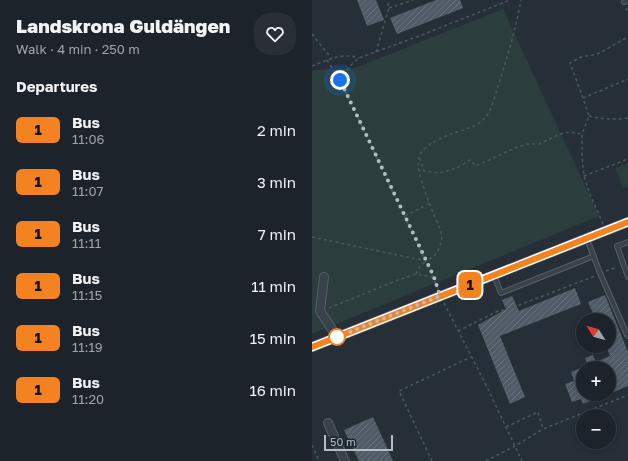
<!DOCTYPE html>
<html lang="en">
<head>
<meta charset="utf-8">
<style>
  body { margin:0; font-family:"Golos Text",sans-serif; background:#292f36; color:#f1f3f6; height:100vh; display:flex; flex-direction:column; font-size:15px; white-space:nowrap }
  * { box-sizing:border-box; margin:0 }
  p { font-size:13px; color:#a0a4a8 }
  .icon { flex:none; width:22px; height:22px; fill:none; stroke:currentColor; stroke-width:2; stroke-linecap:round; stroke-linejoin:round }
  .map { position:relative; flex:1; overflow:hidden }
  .sheet { display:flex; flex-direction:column; background:#1c232a; width:312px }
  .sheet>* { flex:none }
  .badge { padding:0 8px; border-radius:6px; font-size:14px; line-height:26px }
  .needle { width:26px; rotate:307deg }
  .tools { position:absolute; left:264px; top:313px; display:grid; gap:8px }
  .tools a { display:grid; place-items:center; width:40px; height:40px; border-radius:50%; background:#1c232a; box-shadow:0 2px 6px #0003,0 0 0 1px #3a4047; font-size:20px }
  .scale { position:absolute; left:12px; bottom:10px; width:69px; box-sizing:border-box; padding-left:4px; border:2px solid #b4bcc5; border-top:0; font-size:11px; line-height:14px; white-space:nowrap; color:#b4bcc5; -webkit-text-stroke:3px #1e262e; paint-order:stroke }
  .you { position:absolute; width:20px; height:20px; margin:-10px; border:3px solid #fff; border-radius:50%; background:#1a73e8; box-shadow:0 0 0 6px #1a73e833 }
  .map>.badge { position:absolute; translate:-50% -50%; box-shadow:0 0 0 2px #fff }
  h2 { padding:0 16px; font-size:15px; line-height:36px }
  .round { display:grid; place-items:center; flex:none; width:42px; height:42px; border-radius:16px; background:#292f36 }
  .overview { display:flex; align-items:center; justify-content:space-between; height:68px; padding:0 16px }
  h1 { font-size:19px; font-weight:800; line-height:30px }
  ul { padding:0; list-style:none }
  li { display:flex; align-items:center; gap:12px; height:52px; padding:0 16px }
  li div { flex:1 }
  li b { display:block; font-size:15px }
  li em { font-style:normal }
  li .badge { min-width:44px; font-weight:700; text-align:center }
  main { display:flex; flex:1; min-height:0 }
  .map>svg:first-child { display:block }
  .park { fill:#2b3e3d }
  .building { fill:url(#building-hatch) }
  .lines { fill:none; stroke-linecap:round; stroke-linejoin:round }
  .lane-casing { stroke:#575f67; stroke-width:6 }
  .street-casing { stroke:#575f67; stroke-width:10 }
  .path { stroke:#495a5b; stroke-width:1.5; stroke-dasharray:3 3; stroke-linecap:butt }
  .lane { stroke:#394149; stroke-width:4 }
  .street { stroke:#394149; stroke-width:8 }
  .line-casing { stroke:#fff; stroke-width:9 }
  .line { stroke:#f58220; stroke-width:6 }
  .walk { stroke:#b4bcc5; stroke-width:4; stroke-dasharray:0 7.2 }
  .stop-dot { fill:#fff; stroke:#f58220; stroke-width:2 }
</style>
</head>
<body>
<main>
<section class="sheet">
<div class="overview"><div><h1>Landskrona Guldängen</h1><p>Walk · 4 min · 250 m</p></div><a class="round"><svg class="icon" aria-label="heart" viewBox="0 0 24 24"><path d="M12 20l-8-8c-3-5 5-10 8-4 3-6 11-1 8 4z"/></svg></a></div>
<h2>Departures</h2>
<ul>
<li><span class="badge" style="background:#f58220;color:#111">1</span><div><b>Bus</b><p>11:06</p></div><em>2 min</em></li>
<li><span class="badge" style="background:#f58220;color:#111">1</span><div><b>Bus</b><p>11:07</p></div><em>3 min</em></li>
<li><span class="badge" style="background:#f58220;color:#111">1</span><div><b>Bus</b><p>11:11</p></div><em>7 min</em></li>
<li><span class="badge" style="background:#f58220;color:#111">1</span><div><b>Bus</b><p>11:15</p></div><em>11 min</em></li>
<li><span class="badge" style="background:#f58220;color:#111">1</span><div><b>Bus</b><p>11:19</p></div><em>15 min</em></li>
<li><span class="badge" style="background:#f58220;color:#111">1</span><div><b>Bus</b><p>11:20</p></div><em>16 min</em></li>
</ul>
</section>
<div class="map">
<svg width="316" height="461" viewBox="0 0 316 461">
  <defs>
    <pattern id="building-hatch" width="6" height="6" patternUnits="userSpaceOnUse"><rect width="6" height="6" fill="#515b67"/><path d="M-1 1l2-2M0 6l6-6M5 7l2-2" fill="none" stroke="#68717b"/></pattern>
  </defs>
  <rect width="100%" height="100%" fill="#262f38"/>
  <g class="park">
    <polygon points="191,9 287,216 0,334 0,71 3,70 43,68"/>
    <polygon points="316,163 316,186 311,188 303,168"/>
  </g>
  <g class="building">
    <polygon points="45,0 64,0 72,20 55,26"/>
    <polygon points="124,0 148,0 151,8 85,34 78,18"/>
    <polygon points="263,288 269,304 188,336 213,397 198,404 166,325 194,309 190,300 200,296 207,311"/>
    <polygon points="293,295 316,352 316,386 297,394 297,368 271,368 271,394 296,394 271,404 269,399 260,402 253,384 262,381 259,372 276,365 273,358 281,355 284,362 298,356 294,346 297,346 297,320 284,320 276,302"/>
    <polygon points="61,417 81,461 47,461 32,430"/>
  </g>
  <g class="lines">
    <defs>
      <g id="lane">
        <polyline points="312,2 316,1"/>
        <polyline points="275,239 288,273 315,335 316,336"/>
        <polyline points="316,242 305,246 316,277"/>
        <polyline points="182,275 189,293 282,256"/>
      </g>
      <g id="street">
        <polyline points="12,277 8,311 25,337"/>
        <polyline points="0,347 316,222"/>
        <polyline points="16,423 33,461"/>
      </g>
    </defs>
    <use href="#lane" class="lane-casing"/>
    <use href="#street" class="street-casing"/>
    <g class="path">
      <polyline points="77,8 101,0"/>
      <polyline points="314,8 316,14"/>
      <polyline points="0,34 20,59"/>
      <polyline points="64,52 77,8 75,0"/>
      <polyline points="15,60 28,80 121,277 126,289"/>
      <path d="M0,66C16,60 31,52 47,58"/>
      <polyline points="28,80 37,67 47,58 107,36 198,0"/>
      <polyline points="271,98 258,63 269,57 281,55 288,53 312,39 316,38"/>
      <path d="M277,116C290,119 302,120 316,118"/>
      <polyline points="108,158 112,171 127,173 145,168 158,160 164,166 203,148 216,144 227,144 248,134 258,132 270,134"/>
      <polyline points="272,176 316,159"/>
      <polyline points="93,216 118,203"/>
      <polyline points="291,224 277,192 272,176 270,156 270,134 277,116 271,98 316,79"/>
      <path d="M0,237L114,261C125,256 129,247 130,235C124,217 102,173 107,157C111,145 129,138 139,134C151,130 165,127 174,117C180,109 184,93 187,83C196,55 204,28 209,0"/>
      <polyline points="294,271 305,267"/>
      <polyline points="104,274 108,266 113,262"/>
      <polyline points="132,303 175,387 210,461"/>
      <polyline points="17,308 86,280 104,274 121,277"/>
      <polyline points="146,331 186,311 197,309 283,276"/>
      <polyline points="194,427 226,412 231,429 316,395"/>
      <polyline points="0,445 7,461"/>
      <polyline points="120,461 87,391 159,357"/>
      <polyline points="174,461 203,446 231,429"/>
    </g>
    <use href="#lane" class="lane"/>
    <use href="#street" class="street"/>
  </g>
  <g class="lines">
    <defs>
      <polyline id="line" points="0,347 316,222"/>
    </defs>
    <use href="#line" class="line-casing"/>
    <use href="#line" class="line"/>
    <polyline class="walk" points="25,337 128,296 122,277 28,80"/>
  </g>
  <circle class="stop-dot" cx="25" cy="337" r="8"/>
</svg>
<div class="tools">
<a><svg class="needle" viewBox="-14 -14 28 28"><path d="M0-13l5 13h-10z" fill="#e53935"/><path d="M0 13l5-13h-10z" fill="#a0a4a8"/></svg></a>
<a>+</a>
<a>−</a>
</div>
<div class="scale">50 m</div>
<div class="you" style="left:28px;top:80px"></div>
<b class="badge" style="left:158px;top:285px;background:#f58220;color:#111">1</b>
</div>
</main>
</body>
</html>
